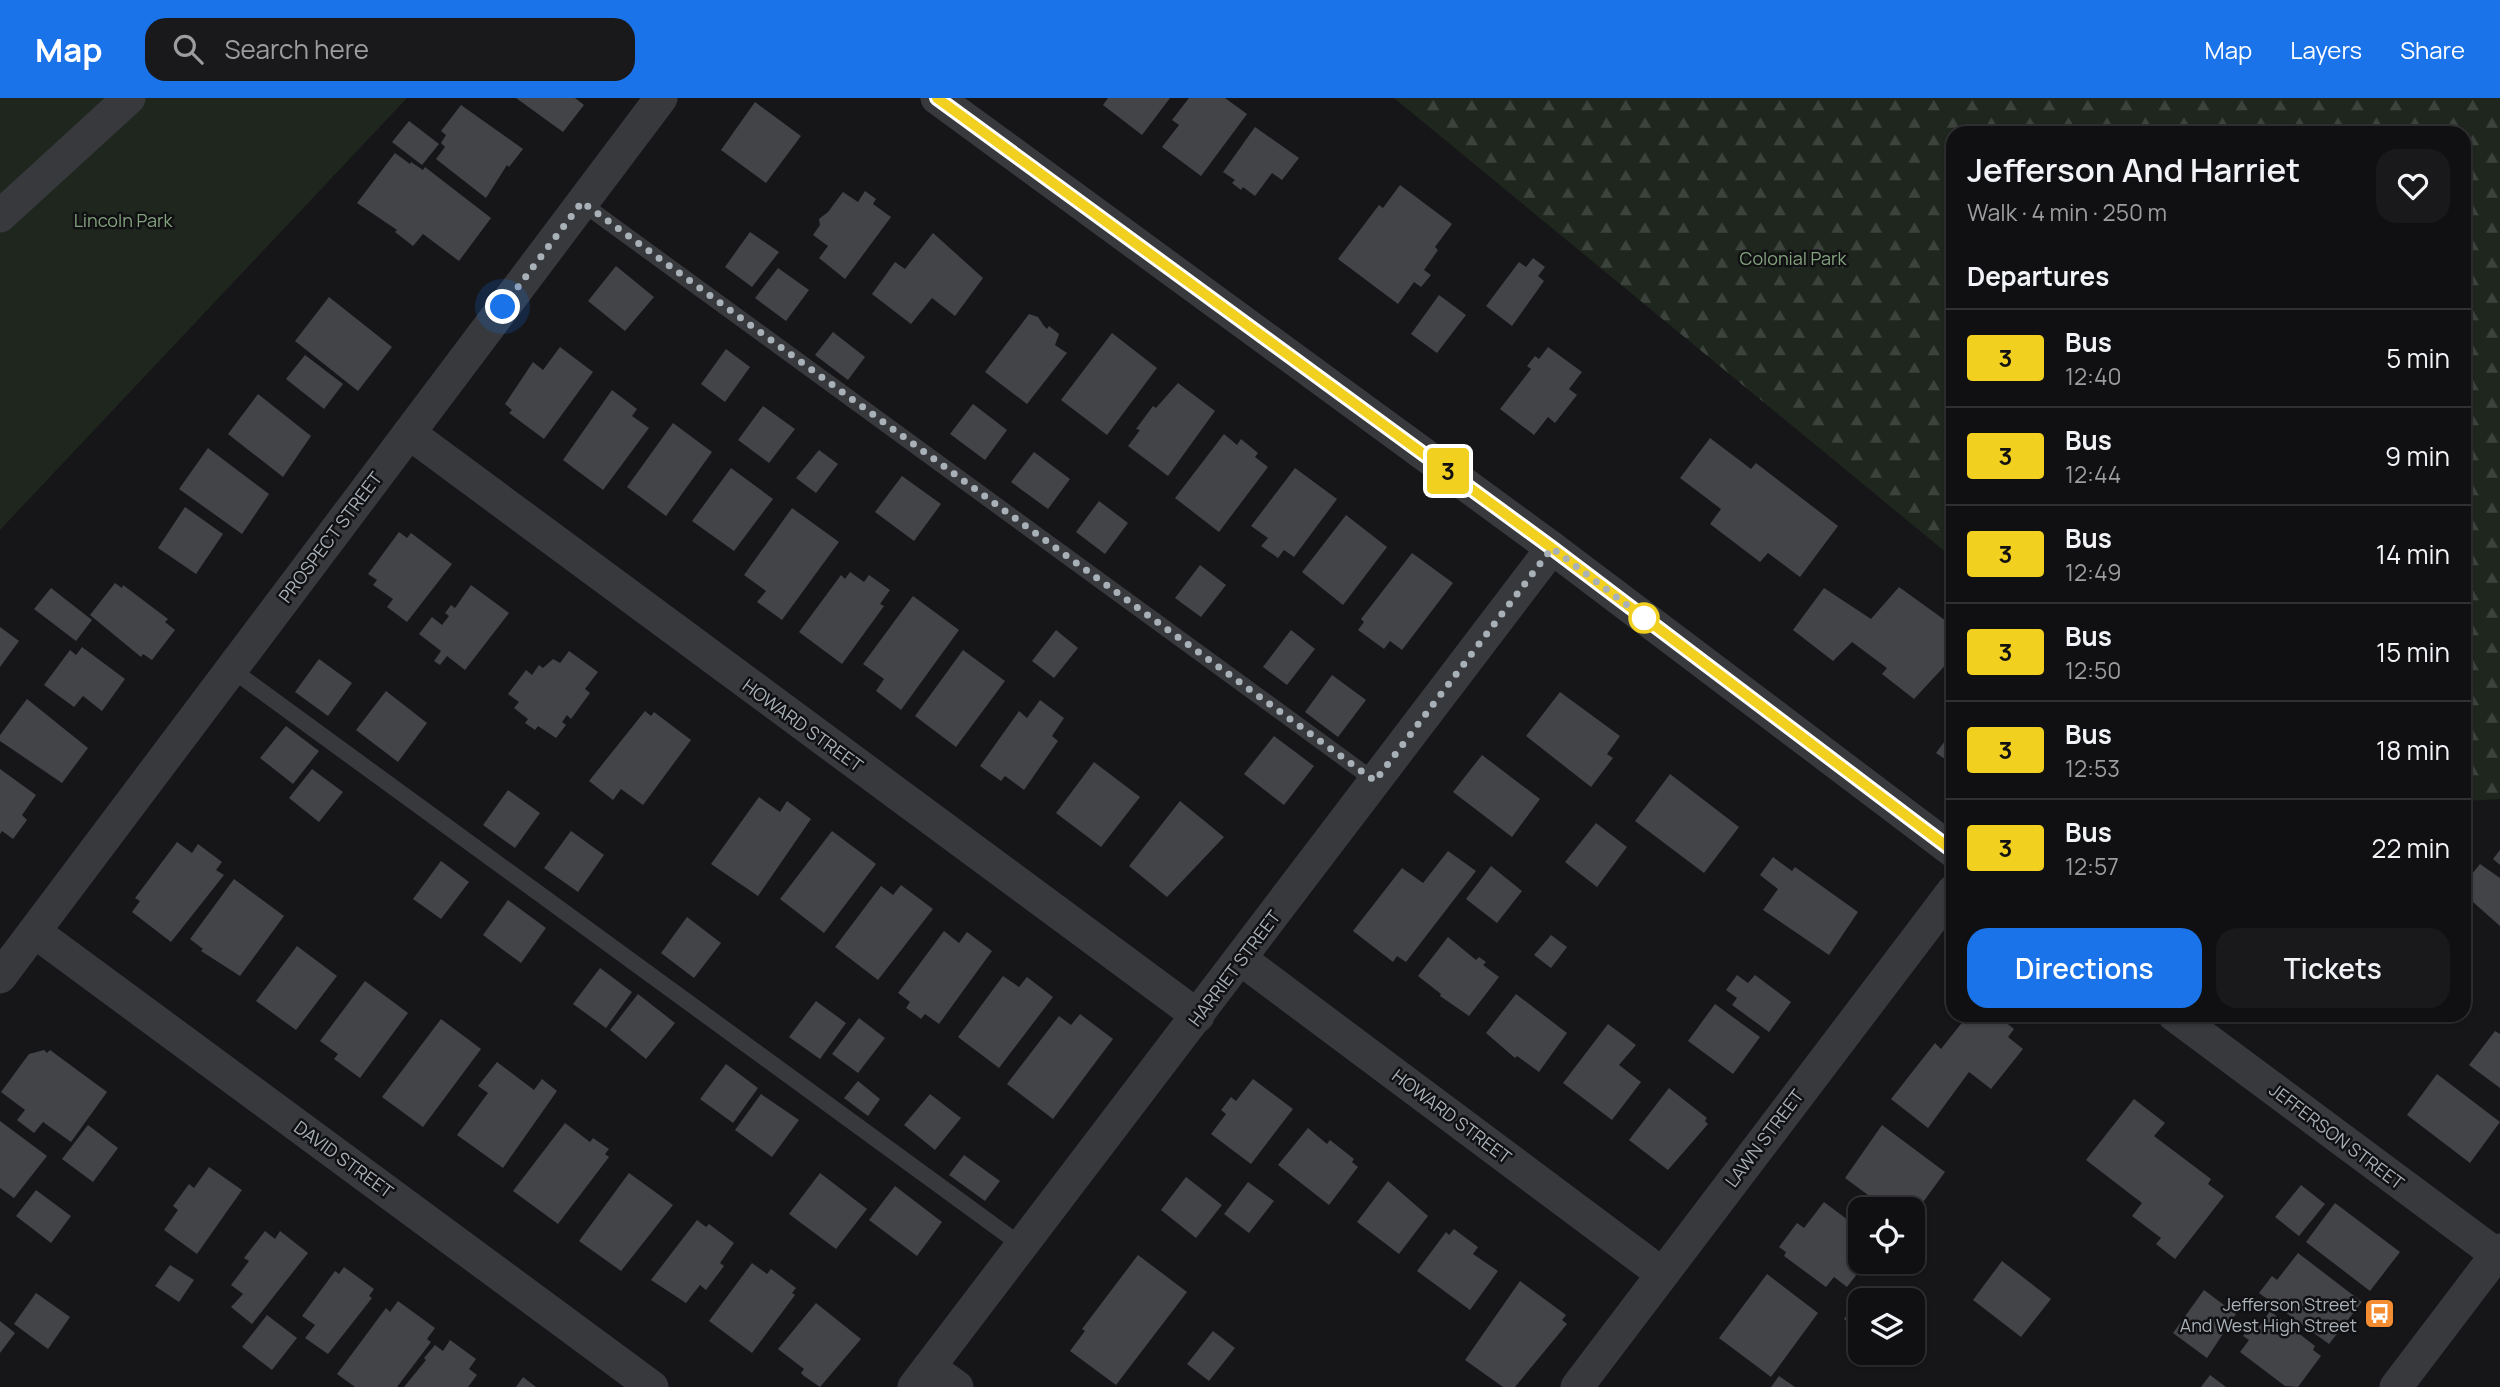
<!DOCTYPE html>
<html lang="en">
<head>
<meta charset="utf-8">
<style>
  body { margin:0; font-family:Manrope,sans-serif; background:#19191b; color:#f1f3f6; height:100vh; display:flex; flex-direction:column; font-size:26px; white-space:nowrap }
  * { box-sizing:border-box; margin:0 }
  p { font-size:23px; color:#9c9d9f }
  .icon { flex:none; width:38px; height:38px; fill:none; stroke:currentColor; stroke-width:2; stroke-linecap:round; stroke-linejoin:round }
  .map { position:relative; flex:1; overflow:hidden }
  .panel { position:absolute; left:1946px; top:28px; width:525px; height:896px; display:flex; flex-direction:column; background:#101012; border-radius:21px; box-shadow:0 2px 5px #0004,0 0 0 2px #303032 }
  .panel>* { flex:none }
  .badge { padding:0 14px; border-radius:5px; font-size:24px; line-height:46px }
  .tools { position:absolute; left:1848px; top:1099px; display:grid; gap:14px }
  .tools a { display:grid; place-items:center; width:77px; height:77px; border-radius:14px; background:#101012; box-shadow:0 2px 5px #0004,0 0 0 2px #303032; font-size:35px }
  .you { position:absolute; width:35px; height:35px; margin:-18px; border:5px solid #fff; border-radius:50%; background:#1a73e8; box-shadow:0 0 0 10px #1a73e833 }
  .map>.badge { position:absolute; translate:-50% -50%; box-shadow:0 0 0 4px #fff }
  h2 { padding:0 21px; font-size:26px; line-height:63px }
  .round { display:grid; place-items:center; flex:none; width:74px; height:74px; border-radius:21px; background:#19191b }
  .head { display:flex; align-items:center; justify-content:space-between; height:119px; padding:0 21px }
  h1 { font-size:33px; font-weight:600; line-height:52px }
  .cta { display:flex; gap:14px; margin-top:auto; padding:14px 21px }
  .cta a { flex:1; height:80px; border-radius:21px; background:#1a73e8; color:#fff; font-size:28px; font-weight:600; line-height:80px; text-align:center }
  .cta a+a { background:#19191b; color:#f1f3f6 }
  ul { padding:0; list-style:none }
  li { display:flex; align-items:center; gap:21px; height:98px; padding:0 21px; border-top:2px solid #303032 }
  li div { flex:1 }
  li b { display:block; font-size:26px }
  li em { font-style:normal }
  li .badge { min-width:77px; font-weight:700; text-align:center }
  header { display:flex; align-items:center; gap:42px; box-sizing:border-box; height:98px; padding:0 35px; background:#1a73e8; color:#fff }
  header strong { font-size:33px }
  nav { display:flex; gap:38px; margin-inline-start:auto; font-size:24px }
  .search { width:490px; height:63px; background:#19191b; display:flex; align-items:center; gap:18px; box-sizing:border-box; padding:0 24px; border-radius:21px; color:#9c9d9f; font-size:26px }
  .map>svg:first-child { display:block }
  .green { fill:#1e261e }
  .forest { fill:url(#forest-firs) }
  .building { fill:#424448 }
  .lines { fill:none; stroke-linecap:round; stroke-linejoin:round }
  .service { stroke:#37393d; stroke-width:16 }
  .minor { stroke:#37393d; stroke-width:33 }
  .line-casing { stroke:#fff; stroke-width:16 }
  .line { stroke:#f2d020; stroke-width:10 }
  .walk { stroke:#a8b0b8; stroke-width:7; stroke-dasharray:0 12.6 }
  .stop-dot { fill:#fff; stroke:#f2d020; stroke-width:3.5 }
  .labels { text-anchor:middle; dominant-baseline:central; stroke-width:5; stroke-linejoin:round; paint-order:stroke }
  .park-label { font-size:18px; fill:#83a37e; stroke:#111113 }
  .street-label { font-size:18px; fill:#a8b0b8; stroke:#111113 }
  .poi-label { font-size:18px; fill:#a8b0b8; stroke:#111113; text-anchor:end }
</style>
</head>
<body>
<header>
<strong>Map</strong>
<div class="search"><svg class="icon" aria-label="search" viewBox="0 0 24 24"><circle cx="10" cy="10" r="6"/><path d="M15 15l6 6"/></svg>Search here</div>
<nav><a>Map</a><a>Layers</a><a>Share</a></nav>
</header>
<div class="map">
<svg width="2500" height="1289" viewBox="0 0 2500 1289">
  <defs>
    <pattern id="forest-firs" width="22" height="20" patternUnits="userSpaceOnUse" patternTransform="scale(1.75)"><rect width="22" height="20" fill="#1e261e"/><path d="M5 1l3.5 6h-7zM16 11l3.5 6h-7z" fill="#3c433d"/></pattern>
  </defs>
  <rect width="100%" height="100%" fill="#161618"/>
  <polygon class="green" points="0,0 407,0 0,432"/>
  <polygon class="forest" points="1394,0 2500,0 2500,701 2464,703 2464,35 1953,35 1953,460"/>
  <g class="building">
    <polygon points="516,0 575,0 584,7 563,34"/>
    <polygon points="1108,0 1170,0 1142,37 1103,7"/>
    <polygon points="1189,0 1225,0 1247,16 1201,78 1162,49 1179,27 1172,22"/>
    <polygon points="755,4 801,38 766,85 721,52"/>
    <polygon points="461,7 523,51 509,69 507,67 486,100 436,61 445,49 441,45 446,37 441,33"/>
    <polygon points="409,23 439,46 422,67 392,44"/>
    <polygon points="1255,29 1299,60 1282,82 1272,75 1255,98 1243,89 1241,92 1232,85 1235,82 1223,74"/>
    <polygon points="395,55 410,66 411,64 423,72 425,69 491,120 459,163 423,136 413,148 395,134 397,132 357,105"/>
    <polygon points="1400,87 1452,126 1435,149 1438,152 1424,172 1431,177 1421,189 1414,184 1398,206 1338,161 1379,107 1383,110"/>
    <polygon points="865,93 876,101 873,106 891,119 845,181 819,160 828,148 813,137 820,127 819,121 828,114 843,94 858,104"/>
    <polygon points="750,134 779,154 752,189 725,169"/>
    <polygon points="933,135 983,180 955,218 932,200 911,226 872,196 895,164 905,171"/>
    <polygon points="1533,160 1545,169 1538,178 1544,183 1512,228 1486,208 1519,164 1526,169"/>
    <polygon points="616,168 654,199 625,233 588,203"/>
    <polygon points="778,170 809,192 786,223 755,200"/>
    <polygon points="1439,197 1466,217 1437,255 1411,236"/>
    <polygon points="329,199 392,249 358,293 295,243"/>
    <polygon points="1029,216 1038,219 1044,228 1047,231 1049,228 1059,236 1055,247 1067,255 1027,306 985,274"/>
    <polygon points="833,234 865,259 848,282 815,257"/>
    <polygon points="1112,235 1157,270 1107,337 1061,302"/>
    <polygon points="560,249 593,274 544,341 509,315 512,312 505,306 533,264 543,272"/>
    <polygon points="1548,249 1582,274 1569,291 1577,297 1555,325 1548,319 1534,337 1500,311 1531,271 1527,268 1535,258 1539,261"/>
    <polygon points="726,251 750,269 725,304 701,286"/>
    <polygon points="305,257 343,286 324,311 286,281"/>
    <polygon points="1178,285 1215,313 1168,378 1128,348 1140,332 1136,331 1153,308 1156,310"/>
    <polygon points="612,292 637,311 632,318 649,330 603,392 563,362"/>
    <polygon points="258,296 311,338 283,379 228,336"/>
    <polygon points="973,306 1007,332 985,362 950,336"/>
    <polygon points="763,308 795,331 769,365 738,342"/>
    <polygon points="673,325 712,354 666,418 627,389"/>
    <polygon points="1224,336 1237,347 1241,341 1258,355 1255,359 1268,369 1219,434 1175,400"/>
    <polygon points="1710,340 1751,371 1756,365 1838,428 1800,479 1768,455 1760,464 1710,426 1721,411 1680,380"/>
    <polygon points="208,350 269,396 242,436 179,391"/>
    <polygon points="819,352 838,366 816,395 796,380"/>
    <polygon points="1034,354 1070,381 1048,411 1011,384"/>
    <polygon points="731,370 773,401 734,453 692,423"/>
    <polygon points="1295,370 1337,401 1294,459 1284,452 1278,460 1261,448 1268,440 1251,428"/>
    <polygon points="902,378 941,406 914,443 875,414"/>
    <polygon points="1099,403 1128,425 1105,456 1076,434"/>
    <polygon points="185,409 223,436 196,476 158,450"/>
    <polygon points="792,410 839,444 782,522 757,504 766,493 744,477"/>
    <polygon points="1346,417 1387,449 1343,507 1302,474"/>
    <polygon points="399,434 407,440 411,435 452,466 407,524 387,509 393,501 373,487 377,482 368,476"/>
    <polygon points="1412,455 1453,485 1402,552 1390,543 1384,551 1358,532 1364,524 1361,521"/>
    <polygon points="1200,467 1226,487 1201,519 1175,500"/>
    <polygon points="850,474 864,484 869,477 890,492 880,506 884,508 842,566 799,534 841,477 845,481"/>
    <polygon points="115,485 122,490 123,487 168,521 165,524 175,532 152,562 143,556 141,559 90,517"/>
    <polygon points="471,487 509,515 465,572 447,558 440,567 434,563 441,553 419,536 432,519 442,527 449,518 445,515 451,507 455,510"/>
    <polygon points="1899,489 1953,528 1953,559 1914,601 1882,576 1887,570 1852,544 1833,563 1793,532 1824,490 1871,521"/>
    <polygon points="51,490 92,522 76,543 34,511"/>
    <polygon points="913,498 959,532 901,612 876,593 884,581 863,566"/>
    <polygon points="0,529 19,543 0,569"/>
    <polygon points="1056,532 1078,550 1054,580 1032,563"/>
    <polygon points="1291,532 1315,551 1287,587 1263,569"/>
    <polygon points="82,549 125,581 102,613 83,598 74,609 44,587 70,552 76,557"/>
    <polygon points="963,552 1005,583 956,649 915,618"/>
    <polygon points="569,553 598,574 585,591 590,595 571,621 567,617 562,624 566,627 556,640 538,628 535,632 525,625 528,621 514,610 519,604 508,596 526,572 532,577 539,567 543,570 553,561 560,565"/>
    <polygon points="319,561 352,585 328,618 295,594"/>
    <polygon points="1332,577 1366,602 1338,639 1305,614"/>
    <polygon points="386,593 427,625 398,664 356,632"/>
    <polygon points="1560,594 1620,638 1607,656 1613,660 1591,689 1526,638"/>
    <polygon points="27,601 88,650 62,685 0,643 0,637"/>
    <polygon points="1040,602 1064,620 1052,638 1058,643 1024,692 1005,678 1001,683 980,668 1019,613 1027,620"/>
    <polygon points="645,613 651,618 654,614 691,642 643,707 621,691 613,702 589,683"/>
    <polygon points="286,628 319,653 293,686 260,660"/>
    <polygon points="1950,636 1953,639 1953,660 1948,657 1945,661 1936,655"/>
    <polygon points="1274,638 1314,668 1284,707 1244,676"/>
    <polygon points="1482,657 1540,701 1512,739 1453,694"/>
    <polygon points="1094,664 1140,699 1101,749 1056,715"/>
    <polygon points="0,671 36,697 22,717 27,722 13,741 2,733 0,736"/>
    <polygon points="312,671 343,694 319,724 289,700"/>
    <polygon points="1670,676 1739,729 1704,775 1635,723"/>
    <polygon points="508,692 540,715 515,750 483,727"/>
    <polygon points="759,699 780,714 787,703 811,721 758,798 711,766"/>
    <polygon points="1180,703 1224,739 1167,799 1129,768"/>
    <polygon points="1596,725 1627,749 1597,789 1565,764"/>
    <polygon points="571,733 604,757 578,794 544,770"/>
    <polygon points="832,733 876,766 824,835 780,801"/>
    <polygon points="177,744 192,755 198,746 222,764 216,772 224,777 171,844 132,814 140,803 135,800"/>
    <polygon points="2500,752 2500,767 2493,761"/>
    <polygon points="1448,753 1476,773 1406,864 1397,858 1393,864 1353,833 1402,770 1423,785"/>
    <polygon points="1773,759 1792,773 1795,769 1858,814 1829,857 1763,812 1778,791 1760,777"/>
    <polygon points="441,763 469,784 441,821 413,801"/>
    <polygon points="2480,766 2500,780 2500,828 2464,796 2464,786"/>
    <polygon points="1491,768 1522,793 1497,825 1466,801"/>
    <polygon points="234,781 284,818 240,878 201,853 203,851 190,841"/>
    <polygon points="901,787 933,811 878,882 835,849 881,788 893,797"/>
    <polygon points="508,802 546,830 521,865 483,837"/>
    <polygon points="687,819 721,845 694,880 661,855"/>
    <polygon points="944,833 959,845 967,834 992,853 939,926 925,916 921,921 916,917 906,910 910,904 898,895"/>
    <polygon points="1551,837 1567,849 1551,870 1534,857"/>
    <polygon points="1448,839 1476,862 1479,859 1486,864 1483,867 1499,879 1469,918 1440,898 1441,896 1418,878"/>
    <polygon points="297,848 337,878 296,932 256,903"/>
    <polygon points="600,870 632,894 606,930 573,906"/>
    <polygon points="1737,877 1748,885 1755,877 1791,904 1769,934 1732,907 1737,900 1726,892"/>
    <polygon points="1003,878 1019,889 1027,879 1053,899 999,970 958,939"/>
    <polygon points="365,883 408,915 360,980 334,961 338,956 320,943"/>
    <polygon points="638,896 675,925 646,961 610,932"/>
    <polygon points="1516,896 1567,935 1539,974 1517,958 1515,960 1486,935"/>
    <polygon points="816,903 846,925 820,961 789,939"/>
    <polygon points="1715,906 1760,939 1733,976 1688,943"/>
    <polygon points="1080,916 1113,941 1053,1021 1007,986 1059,918 1071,927"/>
    <polygon points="1968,917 1997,917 2014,931 2008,939 2023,951 1991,991 1969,974 1928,1030 1891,1001 1935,945 1941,951"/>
    <polygon points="859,920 885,940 858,975 832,956"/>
    <polygon points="441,921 481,951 423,1029 382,999"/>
    <polygon points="1608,926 1636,947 1619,967 1641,984 1612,1022 1563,985"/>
    <polygon points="2495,933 2500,936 2500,990 2469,967"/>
    <polygon points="44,952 47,955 50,952 107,994 71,1044 43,1024 34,1035 17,1022 25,1012 1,994 29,956"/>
    <polygon points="497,964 534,992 542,981 557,993 503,1070 457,1037 488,995 478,988"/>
    <polygon points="726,966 758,990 733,1025 700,1001"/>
    <polygon points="2437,976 2500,1024 2470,1065 2407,1017"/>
    <polygon points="1253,981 1293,1011 1251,1066 1211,1036 1226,1016 1221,1012 1231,999 1236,1003"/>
    <polygon points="858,983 880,1001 868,1018 844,1000"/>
    <polygon points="1669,990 1707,1020 1705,1023 1708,1026 1668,1072 1629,1042"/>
    <polygon points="761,996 799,1022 772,1059 735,1032"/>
    <polygon points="930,996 961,1020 935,1052 904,1027"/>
    <polygon points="2134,1001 2165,1025 2154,1038 2211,1081 2208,1086 2224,1098 2175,1161 2156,1146 2161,1140 2132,1118 2142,1105 2086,1062"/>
    <polygon points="0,1023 47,1058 14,1100 0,1090"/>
    <polygon points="565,1025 590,1044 593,1040 609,1051 605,1056 609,1059 558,1126 513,1093"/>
    <polygon points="88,1027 118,1050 93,1084 62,1061"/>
    <polygon points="1882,1027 1945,1074 1913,1118 1913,1111 1887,1111 1845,1080"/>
    <polygon points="1308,1030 1327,1046 1330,1042 1354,1061 1352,1064 1358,1069 1329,1107 1278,1067"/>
    <polygon points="964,1057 1000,1083 985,1103 949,1077"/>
    <polygon points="209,1069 242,1092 197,1156 164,1132 178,1112 173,1108 189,1086 194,1090"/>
    <polygon points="629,1075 673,1107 621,1173 579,1143"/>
    <polygon points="820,1075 867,1111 836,1151 789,1116"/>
    <polygon points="1186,1079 1222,1107 1196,1140 1161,1112"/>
    <polygon points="1388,1083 1428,1118 1399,1156 1357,1124"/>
    <polygon points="1248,1084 1274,1103 1249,1135 1224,1116"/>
    <polygon points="2301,1087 2325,1106 2299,1138 2275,1119"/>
    <polygon points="895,1088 942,1124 917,1158 869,1122"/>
    <polygon points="36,1092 71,1118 51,1145 16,1118"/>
    <polygon points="1824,1104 1860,1131 1860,1145 1851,1158 1864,1167 1847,1189 1834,1179 1826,1189 1784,1158 1786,1154 1779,1149 1797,1125 1804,1130"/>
    <polygon points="2335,1105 2400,1154 2370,1193 2306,1144"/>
    <polygon points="697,1122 706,1129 709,1126 734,1145 720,1165 724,1168 706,1192 700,1187 686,1205 651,1182"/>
    <polygon points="1454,1131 1478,1149 1473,1156 1498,1173 1470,1212 1417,1173 1446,1134 1449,1137"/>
    <polygon points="265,1133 275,1141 280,1133 308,1155 252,1226 231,1209 243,1196 231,1187 249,1163 244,1160"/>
    <polygon points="2298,1155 2362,1204 2329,1246 2259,1195 2272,1178 2277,1182"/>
    <polygon points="1138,1157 1187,1194 1116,1287 1070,1253 1085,1233 1082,1231"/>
    <polygon points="2002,1163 2051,1201 2021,1239 1973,1202"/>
    <polygon points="752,1165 767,1176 771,1171 796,1190 792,1195 795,1197 752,1255 709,1223"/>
    <polygon points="170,1167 194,1182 179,1204 155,1188"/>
    <polygon points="344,1169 374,1191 369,1198 372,1200 328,1256 305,1240 315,1227 302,1218 335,1173 339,1176"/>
    <polygon points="1767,1176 1818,1215 1771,1279 1719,1240"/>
    <polygon points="1520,1183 1566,1217 1562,1222 1567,1226 1515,1289 1503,1289 1465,1262"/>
    <polygon points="2204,1192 2236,1216 2207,1260 2173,1235"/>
    <polygon points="36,1195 70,1219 48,1251 14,1226"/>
    <polygon points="1863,1197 1870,1202 1860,1202 1860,1234 1844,1221"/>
    <polygon points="398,1203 435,1230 427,1241 431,1244 397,1289 355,1289 337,1276 386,1210 390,1214"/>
    <polygon points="816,1205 861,1241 820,1289 804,1278 801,1275 804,1271 778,1251"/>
    <polygon points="2270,1213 2315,1248 2313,1252 2321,1258 2298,1289 2285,1288 2240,1254 2249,1242 2243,1238 2250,1229 2256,1233"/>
    <polygon points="267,1217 297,1240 272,1272 242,1249"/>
    <polygon points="0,1223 15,1235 0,1255"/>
    <polygon points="1213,1233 1235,1250 1209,1283 1187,1266"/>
    <polygon points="450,1242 476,1261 469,1271 477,1277 468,1289 404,1289 426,1262 424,1260 435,1247 443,1253"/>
    <polygon points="2210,1277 2226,1289 2201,1289"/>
    <polygon points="1779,1278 1795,1289 1771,1289"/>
    <polygon points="523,1279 536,1289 516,1289"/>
  </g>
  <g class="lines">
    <g class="service">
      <polyline points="582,105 1375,683"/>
      <polyline points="231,571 1021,1147"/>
    </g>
    <g class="minor">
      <polyline points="937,0 1552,450 1953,753"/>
      <polyline points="0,118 129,0"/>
      <polyline points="409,335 1198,918"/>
      <polyline points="35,834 652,1289"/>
      <polyline points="1242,862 1661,1175"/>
      <polyline points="0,879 661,0"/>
      <polyline points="2174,917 2500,1159"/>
      <polyline points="929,1269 957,1289"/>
      <polyline points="914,1289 1552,450"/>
      <polyline points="1577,1289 1953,793"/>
      <polyline points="2396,1289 2500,1152"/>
    </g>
  </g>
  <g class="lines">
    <defs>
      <polyline id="line" points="937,0 1552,450 1953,753"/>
    </defs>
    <use href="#line" class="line-casing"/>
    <use href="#line" class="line"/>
    <polyline class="walk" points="503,209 582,104 1375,683 1552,450 1644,520"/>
  </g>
  <defs>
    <symbol id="bus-square" viewBox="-11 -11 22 22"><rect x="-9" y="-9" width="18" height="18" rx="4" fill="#f48d32" stroke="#111113"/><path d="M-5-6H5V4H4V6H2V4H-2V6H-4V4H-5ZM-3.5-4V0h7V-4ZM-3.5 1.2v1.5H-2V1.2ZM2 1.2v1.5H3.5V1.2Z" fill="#fff"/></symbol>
  </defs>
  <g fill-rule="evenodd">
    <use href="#bus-square" x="2362" y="1198" width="35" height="35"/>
  </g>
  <circle class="stop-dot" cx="1644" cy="520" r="14"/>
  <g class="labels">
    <g class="park-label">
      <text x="123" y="122">Lincoln Park</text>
      <text x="1793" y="160">Colonial Park</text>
    </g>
    <g class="street-label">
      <text transform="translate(330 439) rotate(-53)">PROSPECT STREET</text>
      <text transform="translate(803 627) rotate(36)">HOWARD STREET</text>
      <text transform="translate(1234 870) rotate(-53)">HARRIET STREET</text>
      <text transform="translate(1452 1018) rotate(37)">HOWARD STREET</text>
      <text transform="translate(2337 1038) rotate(37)">JEFFERSON STREET</text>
      <text transform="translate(1764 1040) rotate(-53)">LAWN STREET</text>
      <text transform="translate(344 1061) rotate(36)">DAVID STREET</text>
    </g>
    <g class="poi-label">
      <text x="2357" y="1206">Jefferson Street<tspan x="2357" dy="21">And West High Street</tspan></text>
    </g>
  </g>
</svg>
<div class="tools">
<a><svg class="icon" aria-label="locate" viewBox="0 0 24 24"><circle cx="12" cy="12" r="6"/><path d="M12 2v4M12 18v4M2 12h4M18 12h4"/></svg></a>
<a><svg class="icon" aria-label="layers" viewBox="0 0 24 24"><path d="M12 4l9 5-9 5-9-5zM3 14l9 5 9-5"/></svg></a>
</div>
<div class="you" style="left:503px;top:209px"></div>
<b class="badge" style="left:1448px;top:373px;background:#f2d020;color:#111">3</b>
<section class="panel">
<div class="head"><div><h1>Jefferson And Harriet</h1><p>Walk · 4 min · 250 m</p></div><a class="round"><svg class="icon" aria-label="heart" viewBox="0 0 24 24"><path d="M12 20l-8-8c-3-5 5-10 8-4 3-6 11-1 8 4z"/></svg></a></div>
<h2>Departures</h2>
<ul>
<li><span class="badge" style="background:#f2d020;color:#111">3</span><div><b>Bus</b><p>12:40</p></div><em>5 min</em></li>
<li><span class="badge" style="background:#f2d020;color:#111">3</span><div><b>Bus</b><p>12:44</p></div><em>9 min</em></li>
<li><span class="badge" style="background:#f2d020;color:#111">3</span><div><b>Bus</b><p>12:49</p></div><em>14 min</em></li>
<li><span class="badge" style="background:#f2d020;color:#111">3</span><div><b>Bus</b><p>12:50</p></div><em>15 min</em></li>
<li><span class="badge" style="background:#f2d020;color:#111">3</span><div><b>Bus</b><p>12:53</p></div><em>18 min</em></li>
<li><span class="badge" style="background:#f2d020;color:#111">3</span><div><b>Bus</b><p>12:57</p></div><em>22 min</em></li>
</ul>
<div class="cta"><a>Directions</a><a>Tickets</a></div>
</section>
</div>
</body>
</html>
